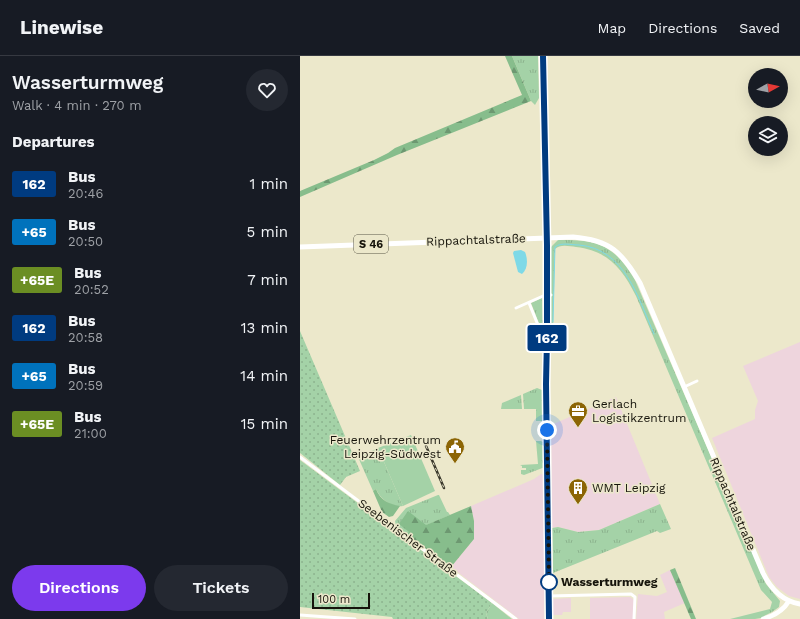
<!DOCTYPE html>
<html lang="en">
<head>
<meta charset="utf-8">
<style>
  body { margin:0; font-family:"Work Sans",sans-serif; background:#242831; color:#f1f3f6; height:100vh; display:flex; flex-direction:column; font-size:15px; white-space:nowrap }
  * { box-sizing:border-box; margin:0 }
  p { font-size:13px; color:#9ea1a6 }
  .icon { flex:none; width:22px; height:22px; fill:none; stroke:currentColor; stroke-width:2; stroke-linecap:round; stroke-linejoin:round }
  .map { position:relative; flex:1; overflow:hidden }
  .panel { display:flex; flex-direction:column; background:#171b24; width:300px }
  .panel>* { flex:none }
  .badge { padding:0 8px; border-radius:3px; font-size:14px; line-height:26px }
  .needle { width:26px; rotate:82deg }
  .fabs { position:absolute; left:448px; top:12px; display:grid; gap:8px }
  .fabs a { display:grid; place-items:center; width:40px; height:40px; border-radius:50%; background:#171b24; box-shadow:0 4px 16px #0002; font-size:20px }
  .scale { position:absolute; left:12px; bottom:10px; width:58px; box-sizing:border-box; padding-left:4px; border:2px solid #16140b; border-top:0; font-size:11px; line-height:14px; white-space:nowrap; color:#16140b; -webkit-text-stroke:3px #ece8cb; paint-order:stroke }
  .you { position:absolute; width:20px; height:20px; margin:-10px; border:3px solid #fff; border-radius:50%; background:#1a73e8; box-shadow:0 0 0 6px #1a73e833 }
  .map>.badge { position:absolute; translate:-50% -50%; box-shadow:0 0 0 2px #fff }
  h2 { padding:0 12px; font-size:15px; line-height:36px }
  .round { display:grid; place-items:center; flex:none; width:42px; height:42px; border-radius:21px; background:#242831 }
  .headline { display:flex; align-items:center; justify-content:space-between; height:68px; padding:0 12px }
  h1 { font-size:19px; font-weight:600; line-height:30px }
  .primary-button { display:flex; gap:8px; margin-top:auto; padding:8px 12px }
  .primary-button a { flex:1; height:46px; border-radius:24px; background:#7c3aed; color:#fff; font-size:16px; font-weight:600; line-height:46px; text-align:center }
  .primary-button a+a { background:#242831; color:#f1f3f6 }
  ul { padding:0; list-style:none }
  li { display:flex; align-items:center; gap:12px; height:48px; padding:0 12px }
  li div { flex:1 }
  li b { display:block; font-size:15px }
  li em { font-style:normal }
  li .badge { min-width:44px; font-weight:700; text-align:center }
  header { display:flex; align-items:center; gap:24px; box-sizing:border-box; height:56px; padding:0 20px; background:#171b24; border-bottom:1px solid #363941 }
  header strong { font-size:19px }
  nav { display:flex; gap:22px; margin-inline-start:auto; font-size:14px }
  main { display:flex; flex:1; min-height:0 }
  .map>svg:first-child { display:block }
  .industrial { fill:#eed5dd }
  .grass { fill:url(#grass-tufts) }
  .forest { fill:url(#forest-firs) }
  .park { fill:#a4d2a7 }
  .garden { fill:url(#garden-dots) }
  .water { fill:#7ed9e7 }
  .lines { fill:none; stroke-linecap:round; stroke-linejoin:round }
  .stream { stroke:#7ed9e7; stroke-width:1 }
  .street { stroke:#fff; stroke-width:3 }
  .secondary { stroke:#fff; stroke-width:4.5 }
  .primary { stroke:#fff; stroke-width:5 }
  .rail-casing { stroke:#3a382c; stroke-width:2.5 }
  .rail { stroke:#ece8cb; stroke-width:1; stroke-dasharray:3; stroke-linecap:butt }
  .line-casing { stroke:#fff; stroke-width:9 }
  .line { stroke:#003b80; stroke-width:6 }
  .walk { stroke:#16140b; stroke-width:4; stroke-dasharray:0 7.2 }
  .stop-dot { fill:#fff; stroke:#003b80; stroke-width:2 }
  .labels { text-anchor:middle; dominant-baseline:central; stroke-width:3; stroke-linejoin:round; paint-order:stroke }
  .shield { fill:#ece8cb; stroke:#565445; stroke-width:1 }
  .shield-label { font-size:11px; font-weight:bold; fill:#16140b }
  .street-label { font-size:12px; fill:#16140b; stroke:#ece8cb }
  .poi-label { font-size:12px; fill:#16140b; stroke:#ece8cb; text-anchor:start }
  .stop-label { font-size:12px; font-weight:bold; fill:#16140b; stroke:#ece8cb; text-anchor:start }
</style>
</head>
<body>
<header>
<strong>Linewise</strong>
<nav><a>Map</a><a>Directions</a><a>Saved</a></nav>
</header>
<main>
<section class="panel">
<div class="headline"><div><h1>Wasserturmweg</h1><p>Walk · 4 min · 270 m</p></div><a class="round"><svg class="icon" aria-label="heart" viewBox="0 0 24 24"><path d="M12 20l-8-8c-3-5 5-10 8-4 3-6 11-1 8 4z"/></svg></a></div>
<h2>Departures</h2>
<ul>
<li><span class="badge" style="background:#003b80;color:#fff">162</span><div><b>Bus</b><p>20:46</p></div><em>1 min</em></li>
<li><span class="badge" style="background:#0072bc;color:#fff">+65</span><div><b>Bus</b><p>20:50</p></div><em>5 min</em></li>
<li><span class="badge" style="background:#6b8e23;color:#fff">+65E</span><div><b>Bus</b><p>20:52</p></div><em>7 min</em></li>
<li><span class="badge" style="background:#003b80;color:#fff">162</span><div><b>Bus</b><p>20:58</p></div><em>13 min</em></li>
<li><span class="badge" style="background:#0072bc;color:#fff">+65</span><div><b>Bus</b><p>20:59</p></div><em>14 min</em></li>
<li><span class="badge" style="background:#6b8e23;color:#fff">+65E</span><div><b>Bus</b><p>21:00</p></div><em>15 min</em></li>
</ul>
<div class="primary-button"><a>Directions</a><a>Tickets</a></div>
</section>
<div class="map">
<svg width="500" height="563" viewBox="0 0 500 563">
  <defs>
    <pattern id="grass-tufts" width="24" height="20" patternUnits="userSpaceOnUse"><rect width="24" height="20" fill="#a4d2a7"/><path d="M3 7l-1-3M5 7V3M7 7l1-3M15 17l-1-3M17 17v-4M19 17l1-3" fill="none" stroke="#8cb38e"/></pattern>
    <pattern id="forest-firs" width="22" height="20" patternUnits="userSpaceOnUse"><rect width="22" height="20" fill="#87bd8c"/><path d="M5 1l3.5 6h-7zM16 11l3.5 6h-7z" fill="#6d9871"/></pattern>
    <pattern id="garden-dots" width="8" height="8" patternUnits="userSpaceOnUse"><rect width="8" height="8" fill="#a4d2a7"/><path d="M2 2h.1M6 6h.1" fill="none" stroke="#8cb38e" stroke-width="1.8" stroke-linecap="round"/></pattern>
  </defs>
  <rect width="100%" height="100%" fill="#ece8cb"/>
  <g class="industrial">
    <polygon points="500,286 500,543 489,540 477,531 469,521 412,382 455,363 455,354 458,345 443,310"/>
    <polygon points="316,341 360,448 299,474 278,476 258,471 252,472 251,369"/>
    <polygon points="241,418 245,419 245,538 244,547 244,563 219,563 151,511 174,483 174,465 171,450 234,423"/>
    <polygon points="370,514 385,547 364,556 365,563 336,563 338,538 357,540 367,536 360,519"/>
    <polygon points="330,541 334,544 333,563 290,563 290,542"/>
    <polygon points="271,542 271,556 263,556 262,559 253,559 253,543"/>
  </g>
  <g class="grass">
    <polygon points="212,0 238,0 239,42 235,49 231,45"/>
    <path d="M258,184C298,183 314,189 335,224L466,528L480,545L479,551L472,556L464,560L468,561L455,563H430L470,553L472,546L461,534L336,240C322,212 308,195 276,191C269,190 260,188 255,193L253,274L249,275L248,233L250,192Z"/>
    <polygon points="242,242 243,269 240,270 231,247"/>
    <polygon points="237,332 242,334 243,365 236,365 236,353 224,353 223,338"/>
    <polygon points="221,339 222,353 201,353 202,347"/>
    <polygon points="236,385 241,385 244,387 245,411 224,419 221,418 221,414 226,414 226,412 222,412 222,410 220,409 238,408"/>
    <path d="M78,392L103,450C92,452 80,443 76,433L73,435L58,401Z"/>
    <polygon points="138,439 139,439 147,456 148,456 150,459 106,478 96,470 95,465 106,452"/>
    <polygon points="360,448 371,473 360,477 357,475 253,517 252,472 258,471 278,476 299,474"/>
    <polygon points="192,547 212,563 188,563 186,557"/>
  </g>
  <g class="forest">
    <polygon points="205,0 212,0 231,45 97,99 0,141 0,135 74,104 88,97 95,92 222,39"/>
    <path d="M76,433C80,444 89,448 100,450L93,460L89,461L82,456L73,435Z"/>
    <polygon points="171,450 174,465 174,483 151,511 106,478 109,476 99,468 108,455 126,469"/>
    <polygon points="375,512 396,563 391,563 370,514"/>
  </g>
  <polygon class="park" points="111,379 135,435 103,450 78,392"/>
  <g class="garden">
    <polygon points="0,275 60,415 46,421 40,429 0,397"/>
    <polygon points="0,404 192,547 186,557 188,563 93,563 92,561 0,551"/>
  </g>
  <path class="water" d="M221,194L225,196C228,203 228,213 222,218L218,216L213,197L214,195Z"/>
  <g class="lines">
    <path class="stream" d="M253,266L255,191C261,186 271,189 279,189C325,193 338,242 354,278"/>
    <g class="street">
      <polyline points="229,247 240,274 247,274"/>
      <polyline points="216,252 243,240 251,239"/>
      <polyline points="384,331 397,325"/>
      <polyline points="0,401 216,563"/>
      <polyline points="249,540 331,538 335,541 334,563"/>
      <polyline points="0,559 55,563"/>
    </g>
    <g class="secondary">
      <polyline points="243,0 247,189 247,282 246,328 249,563"/>
      <path d="M463,563C474,560 483,555 489,545"/>
    </g>
    <path class="primary" d="M0,191L273,181C310,184 322,196 340,227L463,517C471,533 482,545 500,548"/>
    <defs>
      <polyline id="rail" points="126,390 144,432"/>
    </defs>
    <use href="#rail" class="rail-casing"/>
    <use href="#rail" class="rail"/>
  </g>
  <g class="lines">
    <defs>
      <polyline id="line" points="243,0 247,189 247,282 246,328 249,563"/>
    </defs>
    <use href="#line" class="line-casing"/>
    <use href="#line" class="line"/>
    <polyline class="walk" points="247,374 249,526"/>
  </g>
  <defs>
    <symbol id="office-pin" viewBox="-11 -11 22 30"><path d="M0 17L-7.5 6A9.5 9.5 0 1 1 7.5 6Z" fill="#8c6505" stroke="#ece8cb"/><path d="M-6-3h4V-5.5h4V-3h4V5H-6ZM-1-4.5V-3h2v-1.5ZM-6 0V1H6V0Z" fill="#fff"/></symbol>
    <symbol id="civic-pin" viewBox="-11 -11 22 30"><path d="M0 17L-7.5 6A9.5 9.5 0 1 1 7.5 6Z" fill="#8c6505" stroke="#ece8cb"/><path d="M-.6-6.5H3V-4.5H.6V-3L4-1V1h2V6H-6V1h2V-1L-.6-3ZM-1.2 2.5V6h2.4V2.5Z" fill="#fff"/></symbol>
    <symbol id="building-pin" viewBox="-11 -11 22 30"><path d="M0 17L-7.5 6A9.5 9.5 0 1 1 7.5 6Z" fill="#8c6505" stroke="#ece8cb"/><path d="M-4-6H4V6H1V3H-1V6H-4ZM-2.5-4.3h1.7v1.8h-1.7ZM.8-4.3h1.7v1.8H.8ZM-2.5-1h1.7V.8h-1.7ZM.8-1h1.7V.8H.8Z" fill="#fff"/></symbol>
  </defs>
  <g fill-rule="evenodd">
    <use href="#office-pin" x="267" y="344" width="22" height="30"/>
    <use href="#civic-pin" x="144" y="380" width="22" height="30"/>
    <use href="#building-pin" x="267" y="421" width="22" height="30"/>
  </g>
  <circle class="stop-dot" cx="249" cy="526" r="8"/>
  <g class="labels">
    <rect class="shield" x="54" y="179" width="34" height="18" rx="3"/>
    <g class="shield-label">
      <text x="71" y="188">S 46</text>
    </g>
    <g class="street-label">
      <text transform="translate(176 184) rotate(-2)">Rippachtalstraße</text>
      <text transform="translate(433 448) rotate(67)">Rippachtalstraße</text>
      <text transform="translate(108 482) rotate(37)">Seebenischer Straße</text>
    </g>
    <g class="poi-label">
      <text x="292" y="348">Gerlach<tspan x="292" dy="14">Logistikzentrum</tspan></text>
      <text x="141" y="384" text-anchor="end">Feuerwehrzentrum<tspan x="141" dy="14">Leipzig-Südwest</tspan></text>
      <text x="292" y="432">WMT Leipzig</text>
    </g>
    <g class="stop-label">
      <text x="261" y="526">Wasserturmweg</text>
    </g>
  </g>
</svg>
<div class="fabs">
<a><svg class="needle" viewBox="-14 -14 28 28"><path d="M0-13l5 13h-10z" fill="#e53935"/><path d="M0 13l5-13h-10z" fill="#9ea1a6"/></svg></a>
<a><svg class="icon" aria-label="layers" viewBox="0 0 24 24"><path d="M12 4l9 5-9 5-9-5zM3 14l9 5 9-5"/></svg></a>
</div>
<div class="scale">100 m</div>
<div class="you" style="left:247px;top:374px"></div>
<b class="badge" style="left:247px;top:282px;background:#003b80;color:#fff">162</b>
</div>
</main>
</body>
</html>
